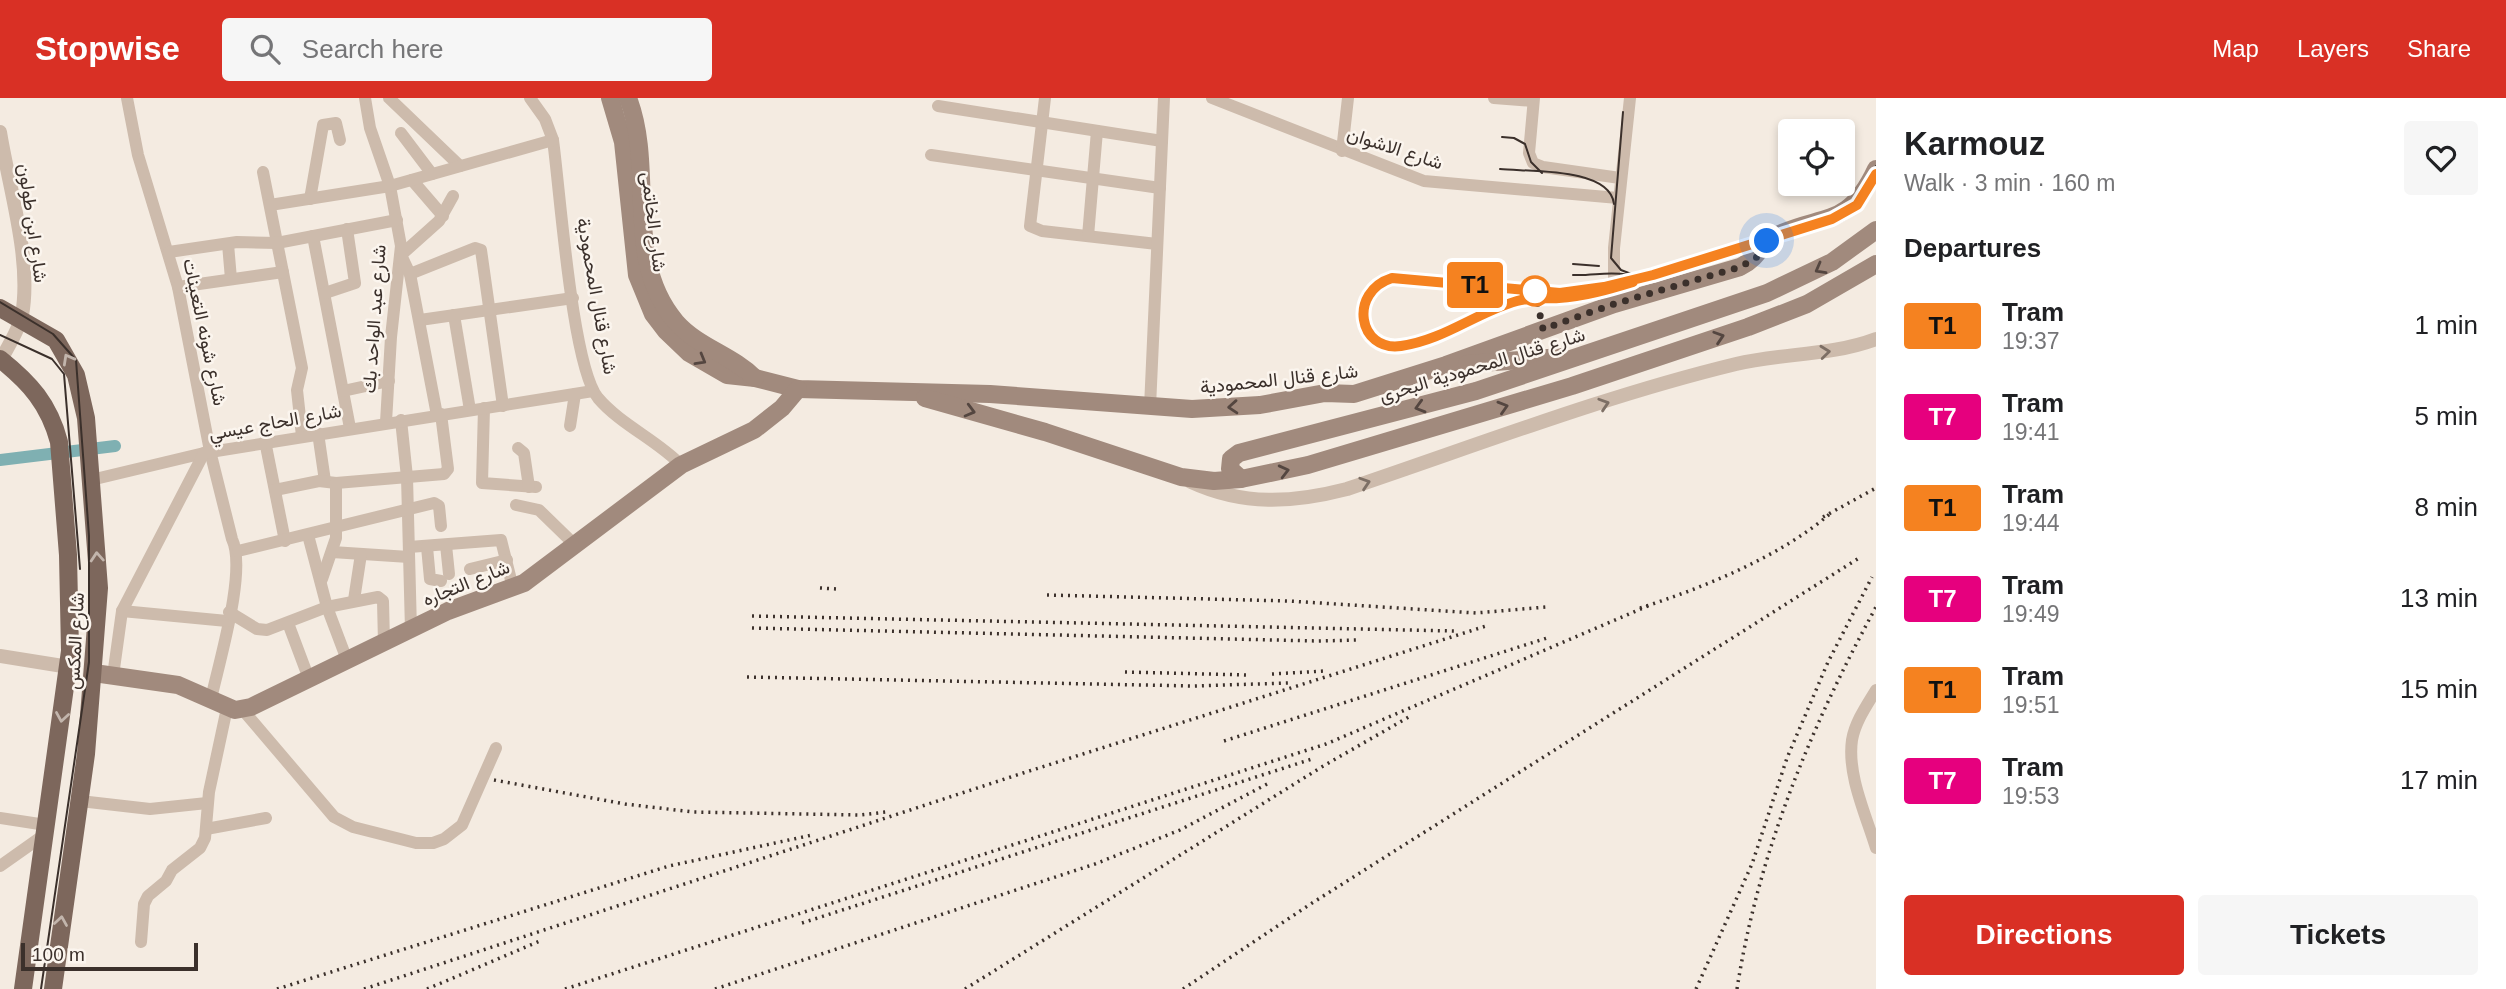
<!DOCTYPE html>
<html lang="en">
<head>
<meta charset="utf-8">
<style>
  body { margin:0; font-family:Arial,Vazirmatn,sans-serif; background:#f6f6f6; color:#202124; height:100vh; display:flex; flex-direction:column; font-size:26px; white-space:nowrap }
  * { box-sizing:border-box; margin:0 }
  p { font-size:23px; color:#757577 }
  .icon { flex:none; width:38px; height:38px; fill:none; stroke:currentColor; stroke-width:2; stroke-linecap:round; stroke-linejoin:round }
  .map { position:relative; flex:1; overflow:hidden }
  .panel { display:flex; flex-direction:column; background:#fff; width:630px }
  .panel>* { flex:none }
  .badge { padding:0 14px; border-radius:5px; font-size:24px; line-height:46px }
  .tools { position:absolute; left:1778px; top:21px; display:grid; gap:14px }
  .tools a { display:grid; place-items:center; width:77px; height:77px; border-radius:7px; background:#fff; box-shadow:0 4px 10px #0003; font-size:35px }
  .scale { position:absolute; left:21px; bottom:18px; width:177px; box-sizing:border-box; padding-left:7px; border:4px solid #3b302b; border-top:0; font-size:19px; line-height:24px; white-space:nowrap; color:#3b302b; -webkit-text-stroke:5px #fbf5ee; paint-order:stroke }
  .you { position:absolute; width:35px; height:35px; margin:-18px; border:5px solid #fff; border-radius:50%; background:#1a73e8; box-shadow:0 0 0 10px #1a73e833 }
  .map>.badge { position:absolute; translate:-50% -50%; box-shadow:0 0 0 4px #fff }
  h2 { padding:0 28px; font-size:26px; line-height:63px }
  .round { display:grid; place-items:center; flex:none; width:74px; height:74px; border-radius:7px; background:#f6f6f6 }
  .overview { display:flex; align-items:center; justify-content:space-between; height:119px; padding:0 28px }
  h1 { font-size:33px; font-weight:600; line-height:52px }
  .cta { display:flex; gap:14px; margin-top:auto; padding:14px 28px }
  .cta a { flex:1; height:80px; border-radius:7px; background:#d93025; color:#fff; font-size:28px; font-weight:600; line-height:80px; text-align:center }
  .cta a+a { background:#f6f6f6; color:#202124 }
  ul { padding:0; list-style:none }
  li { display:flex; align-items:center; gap:21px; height:91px; padding:0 28px }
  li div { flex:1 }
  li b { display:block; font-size:26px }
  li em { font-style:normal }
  li .badge { min-width:77px; font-weight:700; text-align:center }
  header { display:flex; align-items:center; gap:42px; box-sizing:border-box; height:98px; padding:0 35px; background:#d93025; color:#fff }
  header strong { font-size:33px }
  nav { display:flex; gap:38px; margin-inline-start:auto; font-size:24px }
  .search { width:490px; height:63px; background:#f6f6f6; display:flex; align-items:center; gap:18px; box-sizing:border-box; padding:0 24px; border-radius:7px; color:#757577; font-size:26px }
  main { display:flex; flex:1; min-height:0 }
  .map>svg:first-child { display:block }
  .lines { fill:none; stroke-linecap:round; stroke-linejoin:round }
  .canal { stroke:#7fb0b2; stroke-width:12 }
  .minor { stroke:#cdbbac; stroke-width:12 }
  .tertiary { stroke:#cdbbac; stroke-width:14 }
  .secondary { stroke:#a18a7d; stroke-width:18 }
  .primary { stroke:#7d675c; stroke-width:18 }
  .tram { stroke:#3b302b; stroke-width:2 }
  .rail { stroke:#3b302b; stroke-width:3.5; stroke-dasharray:2 5; stroke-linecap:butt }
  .oneway { stroke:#544640 }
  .oneway2 { stroke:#7d6f65 }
  .oneway3 { stroke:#c2b5ac }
  .line-casing { stroke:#fff; stroke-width:16 }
  .line { stroke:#f58220; stroke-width:10 }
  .walk { stroke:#3b302b; stroke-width:7; stroke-dasharray:0 12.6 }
  .stop-dot { fill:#fff; stroke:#f58220; stroke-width:3.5 }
  .labels { text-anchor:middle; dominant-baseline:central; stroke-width:5; stroke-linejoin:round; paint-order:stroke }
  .street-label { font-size:19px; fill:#3b302b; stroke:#fbf5ee }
</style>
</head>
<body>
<header>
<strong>Stopwise</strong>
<div class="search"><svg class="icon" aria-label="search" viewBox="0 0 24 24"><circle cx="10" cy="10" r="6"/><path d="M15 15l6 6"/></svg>Search here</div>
<nav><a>Map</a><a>Layers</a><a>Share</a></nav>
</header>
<main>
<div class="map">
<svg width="1876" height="891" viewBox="0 0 1876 891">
  <rect width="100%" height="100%" fill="#f4ebe1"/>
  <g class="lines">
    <polyline class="canal" points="0,362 115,348"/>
    <g class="minor">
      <path d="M127,0L138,57L178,189L210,353L232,441C247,472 219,564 211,601"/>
      <polyline points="365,0 370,30 390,88 401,148 391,239 386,324"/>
      <polyline points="389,0 460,68"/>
      <path d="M530,0L545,21L553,42C560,93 572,268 598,300C621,327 657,342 681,367"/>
      <polyline points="1045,0 1030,128 1042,133 1157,146"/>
      <polyline points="1212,0 1424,83 1618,100"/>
      <polyline points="1494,0 1533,3"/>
      <polyline points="1534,0 1529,55 1533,65 1543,69 1620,80"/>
      <polyline points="938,8 1162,43"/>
      <polyline points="401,35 432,76"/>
      <polyline points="1342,53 1348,0"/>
      <polyline points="931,57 1160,90"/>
      <polyline points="263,74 302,270 297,292 302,338"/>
      <polyline points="412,82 443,118"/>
      <polyline points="310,101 323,27 336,25 340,42"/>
      <polyline points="270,107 390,88 553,42"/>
      <polyline points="313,138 350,330"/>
      <polyline points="1088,138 1097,33"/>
      <polyline points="228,146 231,181"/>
      <polyline points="169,154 237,144 277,145 397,122"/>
      <polyline points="410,176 475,150 481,152 503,308"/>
      <polyline points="178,189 283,174"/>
      <polyline points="325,195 355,185 347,131"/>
      <polyline points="1614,206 1614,150 1630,0"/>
      <polyline points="454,217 470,312"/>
      <polyline points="420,222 573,200"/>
      <polyline points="343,293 389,283"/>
      <polyline points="1150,309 1164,0"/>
      <polyline points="484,310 482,385 536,389"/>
      <polyline points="437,317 410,176 401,157 439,123 453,98"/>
      <polyline points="401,322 407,379 411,532"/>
      <polyline points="570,328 575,296"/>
      <polyline points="318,335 325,383"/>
      <polyline points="265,343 285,443"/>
      <polyline points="518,350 524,355 529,389"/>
      <polyline points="91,382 204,355"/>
      <polyline points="275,392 319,383 336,385 444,376 448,371 441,316"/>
      <polyline points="516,407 539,412 575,447"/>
      <polyline points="308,437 327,509 347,562"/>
      <polyline points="446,447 449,476"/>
      <polyline points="409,449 501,442 513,490"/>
      <polyline points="427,449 430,481 441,483"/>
      <polyline points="238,453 434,405 439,408 441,428"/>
      <polyline points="332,454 409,459"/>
      <polyline points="470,471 507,462"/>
      <polyline points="322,481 336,440 336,385"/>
      <polyline points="354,502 361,456"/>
      <polyline points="122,513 227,523"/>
      <polyline points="229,514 257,531 267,532 327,509 378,499 383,503 384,545"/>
      <polyline points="288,525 309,581"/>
      <polyline points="113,578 122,513 204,355 593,293"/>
      <path d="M1876,592C1867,607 1855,624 1852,642C1847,677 1866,717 1876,750"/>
      <polyline points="243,612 334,719 353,729 416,745 433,745 444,741 462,727 496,650"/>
      <polyline points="80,703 150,711 207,705"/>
      <polyline points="0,720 46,727"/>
      <polyline points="206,731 266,720"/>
      <polyline points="0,768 44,737"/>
      <polyline points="141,844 144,806 148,798 166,783 172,772 200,750 205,740 209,694 227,610"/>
    </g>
    <g class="tertiary">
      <path d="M0,34C9,90 32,162 22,217C19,232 8,248 1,262"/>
      <path d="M1191,384C1243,408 1293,405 1347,391C1475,348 1604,298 1736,266C1782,255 1831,258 1876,241"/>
      <polyline points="0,558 69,569"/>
    </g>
    <g class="secondary">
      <path d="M610,0L623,44L637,177L653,216L666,233L689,255L727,277L755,280L798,291L990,296L1192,311L1260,307L1325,295L1354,296L1446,267L1614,206L1740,169C1760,159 1761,145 1771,140C1821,114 1847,133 1876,71"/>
      <path d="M628,0C656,72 622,161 676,224C698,249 732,257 755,280"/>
      <polyline points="1467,266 1561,259"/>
      <polyline points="925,300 1045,334 1181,379 1214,383 1241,381 1308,367 1572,288 1748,229 1807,206 1876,166"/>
      <polyline points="1241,381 1230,371 1231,361 1239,355 1476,293 1767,195 1832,164 1876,132"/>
      <polyline points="94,575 178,587 235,612 251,609 448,513 524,485 681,367 754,332 782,310 798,291"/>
    </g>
    <g class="primary">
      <polyline points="0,210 56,242 76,277 86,320 99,490 86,656 53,891"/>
      <path d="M0,261C30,285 49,306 59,344L68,457L70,553L23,891"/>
    </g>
    <g class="tram">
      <polyline points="1623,14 1611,160 1621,172 1639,179"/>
      <polyline points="1502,39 1514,40 1525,46 1531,64 1542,75"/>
      <polyline points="1876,68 1857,103 1845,111 1782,135 1604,189 1560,195 1392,180 1373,189 1363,207 1362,217 1365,228 1380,244 1401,248 1439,238 1513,204 1613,190 1832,121 1857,107 1876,76"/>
      <path d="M1500,71C1528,74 1610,69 1614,106"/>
      <polyline points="1573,166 1599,168"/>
      <path d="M1573,177C1592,178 1610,173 1628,177"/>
      <polyline points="0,204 53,236 76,262 89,438 89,564 41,891"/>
      <polyline points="0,237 52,261 64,276 80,471"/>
    </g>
    <g class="rail">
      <polyline points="1823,419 1876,390"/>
      <polyline points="820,490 837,491"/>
      <polyline points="1047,497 1289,503 1476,515 1546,509"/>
      <path d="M1640,510C1703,490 1782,458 1832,414"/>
      <polyline points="752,518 1455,533"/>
      <polyline points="752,530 1318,543 1358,542"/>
      <polyline points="1125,574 1248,577"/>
      <polyline points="1272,576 1325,573"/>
      <polyline points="747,579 1193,588 1288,585"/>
      <polyline points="1224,643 1547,540"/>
      <polyline points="494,682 625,706 693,714 861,717 886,714"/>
      <polyline points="802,825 1312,661"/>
      <polyline points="277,891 669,768 812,737"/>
      <polyline points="364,891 1023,675 1486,528"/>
      <polyline points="427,891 540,843"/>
      <polyline points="565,891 1326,646 1650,507"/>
      <polyline points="715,891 1095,766 1180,732 1269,685"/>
      <polyline points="965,891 1320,670 1412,617"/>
      <polyline points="1183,891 1309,807 1859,460"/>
      <polyline points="1696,891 1752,766 1787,660 1828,564 1872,479"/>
      <path d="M1737,891C1758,756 1811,628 1876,509"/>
    </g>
  </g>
  <defs><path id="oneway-chevron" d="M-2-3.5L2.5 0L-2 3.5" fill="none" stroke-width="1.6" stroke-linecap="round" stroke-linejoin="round" transform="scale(1.75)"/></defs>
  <g class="oneway">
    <use href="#oneway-chevron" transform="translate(1820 171) rotate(151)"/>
    <use href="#oneway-chevron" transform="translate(1719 239) rotate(-18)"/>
    <use href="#oneway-chevron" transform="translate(701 262) rotate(30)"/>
    <use href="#oneway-chevron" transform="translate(1233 309) rotate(176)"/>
    <use href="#oneway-chevron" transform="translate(1420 309) rotate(164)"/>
    <use href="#oneway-chevron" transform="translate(1503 309) rotate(-17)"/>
    <use href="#oneway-chevron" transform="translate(970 313) rotate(15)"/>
    <use href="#oneway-chevron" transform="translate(1284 373) rotate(-14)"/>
  </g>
  <g class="oneway2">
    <use href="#oneway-chevron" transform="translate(1825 254) rotate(-6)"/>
    <use href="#oneway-chevron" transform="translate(1604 306) rotate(-18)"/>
    <use href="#oneway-chevron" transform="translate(1365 385) rotate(-18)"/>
  </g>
  <g class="oneway3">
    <use href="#oneway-chevron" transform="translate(68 261) rotate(-119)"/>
    <use href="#oneway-chevron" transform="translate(97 459) rotate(-94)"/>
    <use href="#oneway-chevron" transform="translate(62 619) rotate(99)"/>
    <use href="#oneway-chevron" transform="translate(61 823) rotate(-81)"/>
  </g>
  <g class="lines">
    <defs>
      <path id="line" d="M1633,184C1610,191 1583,199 1559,200C1544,201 1532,199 1517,203C1477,214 1444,242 1401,248C1358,254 1348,194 1392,180L1560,195L1604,189L1653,177L1832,121L1857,107L1876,76"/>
    </defs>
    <use href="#line" class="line-casing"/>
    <use href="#line" class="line"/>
    <polyline class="walk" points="1535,193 1543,231 1614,206 1740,169 1756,160 1767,143"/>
  </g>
  <circle class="stop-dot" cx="1535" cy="193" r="14"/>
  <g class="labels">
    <g class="street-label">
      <text transform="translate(1395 50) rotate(18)">شارع الاشوان</text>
      <text transform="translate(654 124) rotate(83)">شارع الخاتمى</text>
      <text transform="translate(33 125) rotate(82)">شارع ابن طولون</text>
      <text transform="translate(597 198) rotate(80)">شارع قنال المحمودية</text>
      <text transform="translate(374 221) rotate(-86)">شارع عبد الواحد بك</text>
      <text transform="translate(205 234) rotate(78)">شارع شونه التعينات</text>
      <text transform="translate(1482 267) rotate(-17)">شارع قنال المحمودية البحرى</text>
      <text transform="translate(1279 281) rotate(-6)">شارع قنال المحمودية</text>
      <text transform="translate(275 324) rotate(-10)">شارع الحاج عيسي</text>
      <text transform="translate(466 485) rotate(-22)">شارع التجاره</text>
      <text transform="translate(75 543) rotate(-87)">شارع المكس</text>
    </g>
  </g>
</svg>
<div class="tools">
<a><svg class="icon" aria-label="locate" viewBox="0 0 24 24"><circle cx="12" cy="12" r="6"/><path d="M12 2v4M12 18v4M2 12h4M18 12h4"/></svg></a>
</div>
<div class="scale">100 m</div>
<div class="you" style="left:1767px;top:143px"></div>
<b class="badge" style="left:1475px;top:187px;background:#f58220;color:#111">T1</b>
</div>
<section class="panel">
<div class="overview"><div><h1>Karmouz</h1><p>Walk · 3 min · 160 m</p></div><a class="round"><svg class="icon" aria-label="heart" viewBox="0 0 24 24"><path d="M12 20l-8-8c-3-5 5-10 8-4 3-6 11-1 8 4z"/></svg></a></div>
<h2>Departures</h2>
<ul>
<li><span class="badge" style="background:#f58220;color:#111">T1</span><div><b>Tram</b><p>19:37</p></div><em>1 min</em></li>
<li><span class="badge" style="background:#e6007e;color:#fff">T7</span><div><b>Tram</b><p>19:41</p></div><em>5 min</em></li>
<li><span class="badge" style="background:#f58220;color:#111">T1</span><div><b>Tram</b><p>19:44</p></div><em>8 min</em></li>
<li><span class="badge" style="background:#e6007e;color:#fff">T7</span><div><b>Tram</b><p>19:49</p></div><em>13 min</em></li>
<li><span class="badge" style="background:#f58220;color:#111">T1</span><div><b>Tram</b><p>19:51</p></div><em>15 min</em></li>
<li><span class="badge" style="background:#e6007e;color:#fff">T7</span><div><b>Tram</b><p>19:53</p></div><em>17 min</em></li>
</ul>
<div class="cta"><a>Directions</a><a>Tickets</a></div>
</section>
</main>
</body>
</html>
